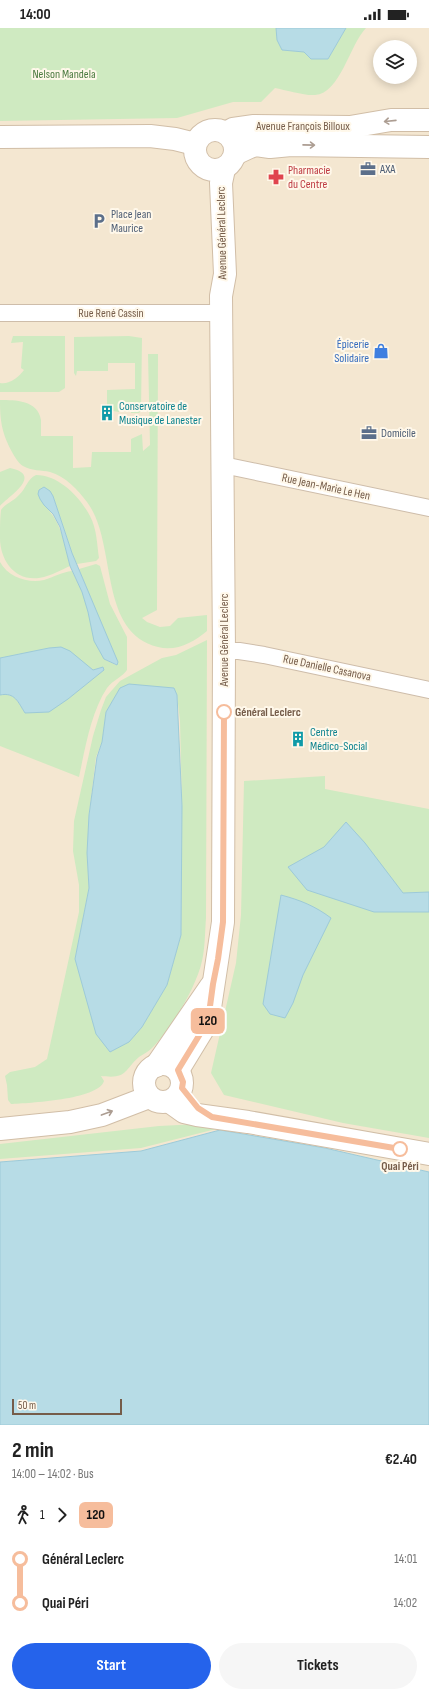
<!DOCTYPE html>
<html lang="en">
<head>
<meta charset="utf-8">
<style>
  body { margin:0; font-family:"Sofia Sans Condensed",sans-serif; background:#f6f6f6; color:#222; height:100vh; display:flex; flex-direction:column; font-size:15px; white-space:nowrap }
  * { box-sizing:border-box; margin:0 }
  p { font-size:13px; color:#767676 }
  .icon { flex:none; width:22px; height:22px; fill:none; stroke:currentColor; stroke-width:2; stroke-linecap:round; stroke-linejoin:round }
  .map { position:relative; height:1397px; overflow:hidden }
  .sheet { display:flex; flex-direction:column; background:#fff; flex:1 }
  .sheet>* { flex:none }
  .badge { padding:0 8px; border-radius:6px; font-size:14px; line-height:26px }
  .buttons { position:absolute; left:373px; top:12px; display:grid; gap:8px }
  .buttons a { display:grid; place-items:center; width:44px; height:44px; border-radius:50%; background:#fff; box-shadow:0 2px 10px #0003; font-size:20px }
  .scale { position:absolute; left:12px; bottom:10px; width:110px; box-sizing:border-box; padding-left:4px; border:2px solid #755c49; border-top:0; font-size:11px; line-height:14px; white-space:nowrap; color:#755c49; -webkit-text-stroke:3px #fff8ea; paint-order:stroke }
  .map>.badge { position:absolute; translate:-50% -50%; box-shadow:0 0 0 2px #fff }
  .legs { display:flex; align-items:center; gap:6px; height:44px; padding:0 12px; font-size:13px }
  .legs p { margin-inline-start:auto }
  .head { display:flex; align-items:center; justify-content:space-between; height:68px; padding:0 12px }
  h1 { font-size:22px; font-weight:700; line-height:30px }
  .cta { display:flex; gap:8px; margin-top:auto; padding:8px 12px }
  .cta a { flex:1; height:46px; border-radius:24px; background:#2563eb; color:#fff; font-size:16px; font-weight:700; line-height:46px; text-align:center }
  .cta a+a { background:#f6f6f6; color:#222 }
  ul { padding:0 12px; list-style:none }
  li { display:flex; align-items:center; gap:14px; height:44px; font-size:15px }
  li i { display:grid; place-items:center; width:6px; height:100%; margin:0 5px; background:currentColor }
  li i::after { content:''; width:10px; height:10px; margin:-5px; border:3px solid; border-radius:50%; background:#fff }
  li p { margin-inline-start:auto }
  li:first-child i { background:linear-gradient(#0000 50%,currentColor 0) }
  li:last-child i { background:linear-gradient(currentColor 50%,#0000 0) }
  .status { display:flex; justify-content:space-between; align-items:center; height:28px; padding:0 20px; background:#fff; direction:ltr }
  .status svg { height:11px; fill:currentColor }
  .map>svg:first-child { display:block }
  .residential { fill:#f4e7d1; fill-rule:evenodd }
  .green { fill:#cfeac1; fill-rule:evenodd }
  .water { fill:#b7dce6; stroke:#9dcad8 }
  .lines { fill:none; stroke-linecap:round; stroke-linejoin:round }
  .street-casing { stroke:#cebdaa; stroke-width:18 }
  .secondary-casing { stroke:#d1bea7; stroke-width:24 }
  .street { stroke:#fff; stroke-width:16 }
  .secondary { stroke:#fff; stroke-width:22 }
  .oneway { stroke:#ac9d92 }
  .line-1-casing { stroke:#fff; stroke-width:9 }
  .line-1 { stroke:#f6bd9c; stroke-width:6 }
  .stop-1-dot { fill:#fff; stroke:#f6bd9c; stroke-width:2 }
  .labels { text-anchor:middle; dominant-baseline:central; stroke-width:4; stroke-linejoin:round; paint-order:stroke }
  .park-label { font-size:12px; fill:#4c7b41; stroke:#fff8ea }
  .street-label { font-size:12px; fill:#755c49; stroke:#fff8ea }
  .service-label { font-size:12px; fill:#4e5e75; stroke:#fff8ea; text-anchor:start }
  .health-label { font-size:12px; fill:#be3a42; stroke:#fff8ea; text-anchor:start }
  .shop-label { font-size:12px; fill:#366cbe; stroke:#fff8ea; text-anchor:end }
  .culture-label { font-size:12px; fill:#0d838f; stroke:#fff8ea; text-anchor:start }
  .stop-label { font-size:12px; font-weight:bold; fill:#755c49; stroke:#fff8ea; text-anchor:start }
</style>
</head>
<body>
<div class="status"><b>14:00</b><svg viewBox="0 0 49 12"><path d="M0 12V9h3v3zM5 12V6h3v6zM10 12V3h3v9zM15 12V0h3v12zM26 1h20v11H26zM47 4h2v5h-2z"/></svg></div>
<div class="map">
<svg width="429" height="1397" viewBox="0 0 429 1397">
  <rect width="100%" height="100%" fill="#fdf5e3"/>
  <path class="residential" d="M0,0H429V1144L325,1120L220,1102L141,1123L0,1134ZM380,19H410V49H380Z"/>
  <g class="green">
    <path d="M0,0H276L282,22L304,24L328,31L346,0H366C350,16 340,66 315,67C306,68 285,62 275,60L261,74H233L177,90L0,93Z"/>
    <path d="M13,308H65V360L59,364H0V355C9,357 19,349 24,342L21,340L23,314L11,315Z"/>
    <polygon points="129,308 142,310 141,383 139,385 131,385 131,377 120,378 119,384 107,382 107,362 135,361 135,335 108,335 108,343 77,343 76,348 74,345 74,309"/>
    <path d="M148,326H158L157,582L142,590L147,594L160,599L170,598L178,590L207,587V603C194,614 176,624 158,619C97,604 118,515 87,474C78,462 65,448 50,444C42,442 31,443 23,438C18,435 15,429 12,424C2,405 0,394 0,372C15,372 38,372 41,392C41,397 41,403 41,408H73V440L91,439L92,424H131V411L142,406L143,423L150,417Z"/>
    <path d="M10,440C44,447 9,468 0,478V444Z"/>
    <path d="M36,447C59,447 80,469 90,488C97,501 97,517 99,530L96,533L77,536L72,525L53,468L44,477C62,495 64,514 70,538C61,542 52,547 44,549C17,556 0,534 0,510C0,501 0,490 1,482C6,475 14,473 19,467C26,461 27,451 36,447Z"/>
    <path d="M0,534C8,549 29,556 44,552C54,549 62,544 72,543L82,564L104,631L116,637L118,634L98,588L79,541L96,536L100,538L110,576L127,609V642C122,649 113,652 107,660C91,684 85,721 79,749L0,718V667C15,664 18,674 25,685L68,671L104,642L103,639L93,642L82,634L15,628L0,630Z"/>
    <path d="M207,612L206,890C205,903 205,921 202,933C196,960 171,1001 152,1020C148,1024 143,1026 139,1029C123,1043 128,1051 101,1048L104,1053C98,1072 28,1075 11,1076L8,1072L7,1057L5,1048L10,1044L35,1039L47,1031L79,884V857L73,823L74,793L93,708L101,682L106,669L120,653L162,630L176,627ZM120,660H174L177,667L180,693L182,778L181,907L167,957L142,999L129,1014L75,931L89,860L87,825L89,787L96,729L102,714L106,684Z"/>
    <polygon points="325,748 325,761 429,781 429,1110 343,1095 224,1067 211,1045 236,935 241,887 244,753"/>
    <polygon points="199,1096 216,1101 141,1120 0,1131 0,1116 159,1098"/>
  </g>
  <g class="water">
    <polygon points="276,0 346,0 328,31 311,31 304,24 282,22 277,12"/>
    <polygon points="44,459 50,463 53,468 72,525 118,634 117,637 104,631 94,613 88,584 82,564 70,538 60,499 53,486 44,477 40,471 38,466 39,462"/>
    <path d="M61,619L70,623L93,642L103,639L104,642L68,671L49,684L25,685C18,674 15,664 0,667V630L49,620Z"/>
    <polygon points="129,656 174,660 177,667 182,778 181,907 167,957 142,999 129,1014 110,1024 96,1006 75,931 89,860 87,825 89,787 97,729 102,714 106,684 120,660"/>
    <polygon points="346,794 365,815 403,865 429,864 429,884 374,884 307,862 288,839 324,819"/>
    <path d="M281,867C300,872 315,878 331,890L303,947L293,975L285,990L270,986L263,976Z"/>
    <polygon points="220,1102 325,1120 429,1144 429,1397 0,1397 0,1134 141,1123"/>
  </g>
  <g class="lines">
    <defs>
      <g id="street">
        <polyline points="0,285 221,285"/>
        <polyline points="223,437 429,480"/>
        <polyline points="224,623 239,623 264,627 429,662"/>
      </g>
      <g id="secondary">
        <circle cx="215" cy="122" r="20"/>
        <polyline points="226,105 233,101 254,98 350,99 391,92 429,92"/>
        <polyline points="0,109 150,108 175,111 195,116"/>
        <polyline points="235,126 250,119 256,117 270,119 291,117 429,119"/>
        <circle cx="163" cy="1055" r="19"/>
        <polyline points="156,1038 211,958"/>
        <polyline points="178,1042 208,993 223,894 224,623 221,268 225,246 221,155 224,141"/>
        <polyline points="170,1074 184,1084 197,1087 248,1094 429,1126"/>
        <polyline points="0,1101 70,1094 102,1087 149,1069"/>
      </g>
    </defs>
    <use href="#street" class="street-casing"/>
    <use href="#secondary" class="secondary-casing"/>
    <use href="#street" class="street"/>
    <use href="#secondary" class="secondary"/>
  </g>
  <defs><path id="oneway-shaft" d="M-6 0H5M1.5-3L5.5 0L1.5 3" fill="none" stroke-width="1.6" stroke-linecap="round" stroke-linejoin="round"/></defs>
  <g class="oneway">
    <use href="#oneway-shaft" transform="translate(390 93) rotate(174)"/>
    <use href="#oneway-shaft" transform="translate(309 117) rotate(1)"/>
    <use href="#oneway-shaft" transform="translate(107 1085) rotate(-20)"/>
  </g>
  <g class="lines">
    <defs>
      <polyline id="line-1" points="224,684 223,894 218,931 213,956 208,993 178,1042 183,1054 182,1060 198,1080 212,1089 400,1121"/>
    </defs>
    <use href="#line-1" class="line-1-casing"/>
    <use href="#line-1" class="line-1"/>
  </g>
  <defs>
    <symbol id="office-bare" viewBox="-9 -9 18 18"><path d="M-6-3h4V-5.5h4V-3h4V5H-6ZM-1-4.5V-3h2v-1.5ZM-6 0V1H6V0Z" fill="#5c6f8a" stroke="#fff8ea" stroke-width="2.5" paint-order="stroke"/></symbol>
    <symbol id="pharmacy-bare" viewBox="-9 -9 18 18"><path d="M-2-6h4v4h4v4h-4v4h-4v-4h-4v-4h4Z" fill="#e0444e" stroke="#fff8ea" stroke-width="2.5" paint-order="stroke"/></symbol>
    <symbol id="parking-bare" viewBox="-9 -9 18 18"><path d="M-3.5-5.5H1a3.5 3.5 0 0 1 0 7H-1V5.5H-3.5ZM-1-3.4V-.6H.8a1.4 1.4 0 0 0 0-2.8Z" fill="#5c6f8a" stroke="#fff8ea" stroke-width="2.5" paint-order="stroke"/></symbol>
    <symbol id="shop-bare" viewBox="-9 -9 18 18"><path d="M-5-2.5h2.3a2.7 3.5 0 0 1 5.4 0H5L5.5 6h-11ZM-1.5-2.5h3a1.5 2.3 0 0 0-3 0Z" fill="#3f7fe0" stroke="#fff8ea" stroke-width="2.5" paint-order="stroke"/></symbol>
    <symbol id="building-bare" viewBox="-9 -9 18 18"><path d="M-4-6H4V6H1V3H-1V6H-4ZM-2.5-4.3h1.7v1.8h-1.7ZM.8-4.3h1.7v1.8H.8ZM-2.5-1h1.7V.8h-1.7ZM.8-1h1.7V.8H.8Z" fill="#0f9aa8" stroke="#fff8ea" stroke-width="2.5" paint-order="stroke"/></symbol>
  </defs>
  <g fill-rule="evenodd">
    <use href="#office-bare" x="357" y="130" width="22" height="22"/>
    <use href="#pharmacy-bare" x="265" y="138" width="22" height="22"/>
    <use href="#parking-bare" x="88" y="182" width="22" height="22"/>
    <use href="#shop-bare" x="370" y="312" width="22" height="22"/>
    <use href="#building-bare" x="96" y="374" width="22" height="22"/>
    <use href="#office-bare" x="358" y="394" width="22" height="22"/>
    <use href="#building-bare" x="287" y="700" width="22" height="22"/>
  </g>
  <g class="stop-1-dot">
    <circle cx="224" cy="684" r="7"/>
    <circle cx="400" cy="1121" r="7"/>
  </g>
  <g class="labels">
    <g class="park-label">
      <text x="64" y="46">Nelson Mandela</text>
    </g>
    <g class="street-label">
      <text x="303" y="98">Avenue François Billoux</text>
      <text transform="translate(222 205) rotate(-91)">Avenue Général Leclerc</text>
      <text x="111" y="285">Rue René Cassin</text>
      <text transform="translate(326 459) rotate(12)">Rue Jean-Marie Le Hen</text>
      <text transform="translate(224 612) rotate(-90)">Avenue Général Leclerc</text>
      <text transform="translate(327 640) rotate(12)">Rue Danielle Casanova</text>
    </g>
    <g class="service-label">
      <text x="380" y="141">AXA</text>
      <text x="111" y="186">Place Jean<tspan x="111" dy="14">Maurice</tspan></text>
      <text x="381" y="405">Domicile</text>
    </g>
    <g class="health-label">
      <text x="288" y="142">Pharmacie<tspan x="288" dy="14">du Centre</tspan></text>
    </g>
    <g class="shop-label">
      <text x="369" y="316">Épicerie<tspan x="369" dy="14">Solidaire</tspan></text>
    </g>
    <g class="culture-label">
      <text x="119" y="378">Conservatoire de<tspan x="119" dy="14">Musique de Lanester</tspan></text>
      <text x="310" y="704">Centre<tspan x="310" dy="14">Médico-Social</tspan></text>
    </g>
    <g class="stop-label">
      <text x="235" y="684">Général Leclerc</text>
      <text x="400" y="1138" text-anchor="middle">Quai Péri</text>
    </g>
  </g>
</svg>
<div class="buttons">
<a><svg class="icon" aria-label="layers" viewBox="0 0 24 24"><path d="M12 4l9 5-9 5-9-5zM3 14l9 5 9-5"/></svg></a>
</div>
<div class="scale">50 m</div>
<b class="badge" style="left:208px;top:993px;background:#f6bd9c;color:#111">120</b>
</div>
<section class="sheet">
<div class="head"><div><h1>2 min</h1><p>14:00 – 14:02 · Bus</p></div><b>€2.40</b></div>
<div class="legs"><svg class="icon" aria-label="walk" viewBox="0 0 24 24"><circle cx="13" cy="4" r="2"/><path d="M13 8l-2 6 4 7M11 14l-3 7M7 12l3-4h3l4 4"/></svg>1<svg class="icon" aria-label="forward" viewBox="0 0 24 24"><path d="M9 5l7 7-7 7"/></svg><b class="badge" style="background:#f6bd9c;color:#111">120</b></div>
<ul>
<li><i style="color:#f6bd9c"></i><b>Général Leclerc</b><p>14:01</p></li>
<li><i style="color:#f6bd9c"></i><b>Quai Péri</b><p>14:02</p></li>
</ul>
<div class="cta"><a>Start</a><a>Tickets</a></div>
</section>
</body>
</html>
